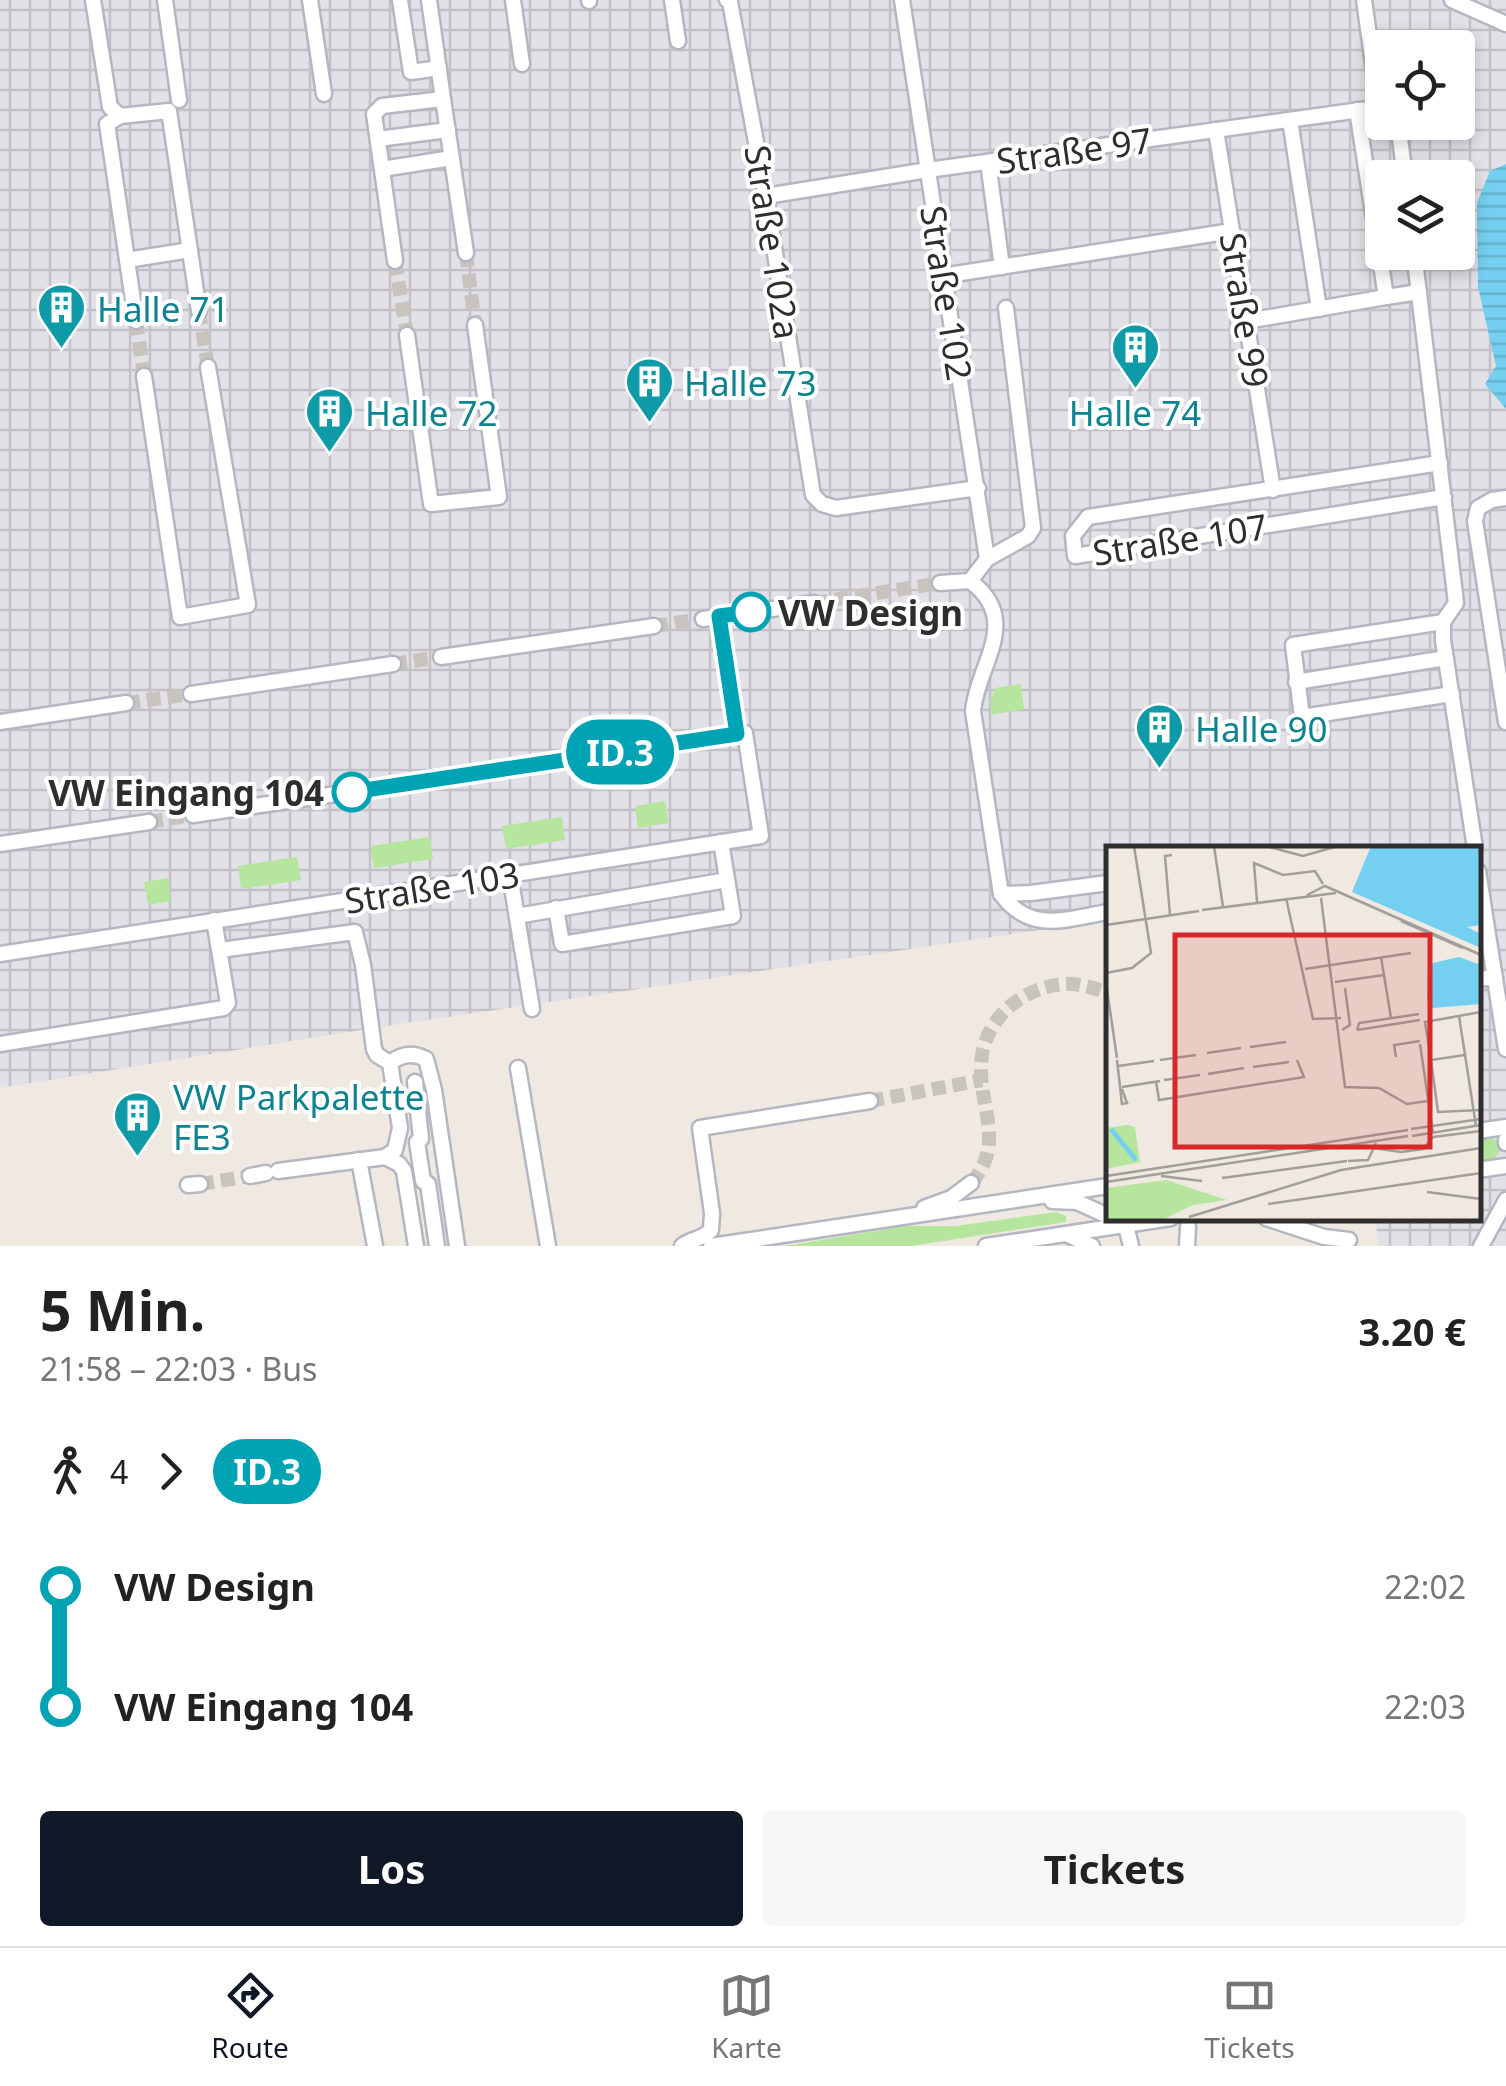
<!DOCTYPE html>
<html lang="de">
<head>
<meta charset="utf-8">
<style>
  body { margin:0; font-family:"Noto Sans",sans-serif; background:#f6f6f6; color:#222; height:100vh; display:flex; flex-direction:column; font-size:38px; white-space:nowrap }
  * { box-sizing:border-box; margin:0 }
  p { font-size:32px; color:#767676 }
  .icon { flex:none; width:55px; height:55px; fill:none; stroke:currentColor; stroke-width:2; stroke-linecap:round; stroke-linejoin:round }
  .map { position:relative; height:1246px; overflow:hidden }
  .drawer { display:flex; flex-direction:column; background:#fff; flex:1 }
  .drawer>* { flex:none }
  .badge { padding:0 20px; border-radius:32px; font-size:35px; line-height:65px }
  .tools { position:absolute; left:1365px; top:30px; display:grid; gap:20px }
  .tools a { display:grid; place-items:center; width:110px; height:110px; border-radius:10px; background:#fff; box-shadow:0 5px 15px #0003; font-size:50px }
  .map>.badge { position:absolute; translate:-50% -50%; box-shadow:0 0 0 5px #fff }
  .legs { display:flex; align-items:center; gap:15px; height:110px; padding:0 40px; font-size:32px }
  .legs p { margin-inline-start:auto }
  .headline { display:flex; align-items:center; justify-content:space-between; height:170px; padding:0 40px }
  h1 { font-size:55px; font-weight:700; line-height:75px }
  .primary-button { display:flex; gap:20px; margin-top:auto; padding:20px 40px }
  .primary-button a { flex:1; height:115px; border-radius:10px; background:#111827; color:#fff; font-size:40px; font-weight:700; line-height:115px; text-align:center }
  .primary-button a+a { background:#f6f6f6; color:#222 }
  ul { padding:0 40px; list-style:none }
  li { display:flex; align-items:center; gap:35px; height:120px; font-size:38px }
  li i { display:grid; place-items:center; width:15px; height:100%; margin:0 12px; background:currentColor }
  li i::after { content:''; width:25px; height:25px; margin:-12px; border:8px solid; border-radius:50%; background:#fff }
  li p { margin-inline-start:auto }
  li:first-child i { background:linear-gradient(#0000 50%,currentColor 0) }
  li:last-child i { background:linear-gradient(currentColor 50%,#0000 0) }
  .dock { display:flex; justify-content:space-around; align-items:center; height:140px; border-top:2px solid #e0e0e0; background:#fff; font-size:28px; color:#767676 }
  .dock a { display:grid; justify-items:center; gap:5px }
  .dock .current { color:#111827 }
  .map>svg:first-child { display:block }
  .industrial { fill:url(#industrial-grid); fill-rule:evenodd }
  .grass { fill:#b6e59e }
  .water { fill:url(#water-rules) }
  .lines { fill:none; stroke-linecap:round; stroke-linejoin:round }
  .minor-tunnel { stroke:#c8c4bd; stroke-width:14; stroke-dasharray:14 7; stroke-linecap:butt }
  .minor-casing { stroke:#b4b7c1; stroke-width:19 }
  .minor { stroke:#fff; stroke-width:14 }
  .line-1-casing { stroke:#fff; stroke-width:22 }
  .line-1 { stroke:#00a3b4; stroke-width:15 }
  .stop-1-dot { fill:#fff; stroke:#00a3b4; stroke-width:5 }
  .labels { text-anchor:middle; dominant-baseline:central; stroke-width:8; stroke-linejoin:round; paint-order:stroke }
  .street-label { font-size:35px; fill:#2e2e2e; stroke:#fff }
  .culture-label { font-size:35px; fill:#0d838f; stroke:#fff; text-anchor:start }
  .stop-label { font-size:35px; font-weight:bold; fill:#2e2e2e; stroke:#fff; text-anchor:start }
  .inset-river { fill:none; stroke:#75cff0; stroke-width:5 }
  .inset-road { fill:none; stroke:#a29e99; stroke-width:2.5 }
  .view { fill:#d62828; fill-opacity:0.15; stroke:#d62828; stroke-width:5 }
  .inset-edge { fill:none; stroke:#2e2e2e; stroke-width:5 }
</style>
</head>
<body>
<div class="map">
<svg width="1506" height="1246" viewBox="0 0 1506 1246">
  <defs>
    <pattern id="industrial-grid" width="8" height="8" patternUnits="userSpaceOnUse" patternTransform="scale(2.5)"><rect width="8" height="8" fill="#e3e1e8"/><path d="M0 4h8M4 0v8" fill="none" stroke="#c3c1c7"/></pattern>
    <pattern id="water-rules" width="6" height="5" patternUnits="userSpaceOnUse" patternTransform="scale(2.5)"><rect width="6" height="5" fill="#75cff0"/><path d="M0 2.5h6" fill="none" stroke="#66b2ce"/></pattern>
  </defs>
  <rect width="100%" height="100%" fill="#efe9e1"/>
  <path class="industrial" d="M0,0H1506V1246H1379L1375,1219L1478,1218V848H1108V920L373,1028L0,1088ZM1382,48H1458V122H1382ZM1382,178H1458V252H1382Z"/>
  <g class="grass">
    <polygon points="1021,684 1024,709 991,715 990,701 995,688"/>
    <polygon points="665,801 669,823 638,828 635,806"/>
    <polygon points="562,817 565,840 506,849 502,826"/>
    <polygon points="430,837 433,859 374,868 370,846"/>
    <polygon points="297,857 301,880 241,889 238,866"/>
    <polygon points="168,878 171,901 148,905 144,882"/>
    <polygon points="1490,1137 1498,1142 1499,1153 1494,1159 1479,1161 1478,1139"/>
    <polygon points="1056,1212 1066,1216 1066,1222 911,1246 785,1246 905,1226 956,1226"/>
  </g>
  <polygon class="water" points="1506,164 1506,409 1485,384 1496,366 1478,287 1477,203 1490,171"/>
  <g class="lines">
    <g class="minor-tunnel">
      <polyline points="466,253 475,325"/>
      <polyline points="395,261 407,335"/>
      <polyline points="199,311 208,367"/>
      <polyline points="136,321 144,376"/>
      <polyline points="814,603 940,583"/>
      <polyline points="654,626 703,619"/>
      <polyline points="393,664 441,657"/>
      <polyline points="126,703 191,694"/>
      <polyline points="671,744 720,737"/>
      <polyline points="411,783 458,776"/>
      <polyline points="149,822 193,815"/>
      <polyline points="870,1101 982,1080"/>
      <path d="M971,1183C1006,1145 979,1107 981,1064C983,1020 1021,988 1063,984C1079,983 1094,988 1108,993"/>
      <polyline points="200,1184 250,1176"/>
    </g>
    <defs>
      <g id="minor">
        <polyline points="93,0 110,107 120,116"/>
        <polyline points="165,0 179,100"/>
        <polyline points="310,0 324,94"/>
        <polyline points="400,0 411,72 439,68"/>
        <polyline points="429,0 443,99"/>
        <polyline points="513,0 522,64"/>
        <polyline points="589,0 589,1"/>
        <polyline points="672,0 678,41"/>
        <polyline points="727,0 730,2 766,196 813,495 822,504 836,508 978,488"/>
        <polyline points="902,0 987,559 970,581"/>
        <polyline points="1364,0 1379,107"/>
        <polyline points="1452,0 1506,24"/>
        <polyline points="1290,120 1319,309"/>
        <polyline points="1398,122 1405,178"/>
        <polyline points="1216,130 1273,490"/>
        <polyline points="378,139 448,130"/>
        <polyline points="988,162 1002,267"/>
        <polyline points="382,169 452,158"/>
        <polyline points="766,196 928,170 1382,107"/>
        <polyline points="1414,252 1456,603 1443,622 1443,640 1475,848"/>
        <polyline points="127,260 190,250"/>
        <polyline points="395,261 374,114 382,106 443,99 466,253"/>
        <polyline points="942,276 1232,231"/>
        <polyline points="1386,297 1419,292"/>
        <polyline points="136,321 107,124 120,116 169,111 199,311"/>
        <polyline points="1247,321 1386,297 1357,110"/>
        <polyline points="407,335 431,504 499,497 475,325"/>
        <polyline points="144,376 180,617 248,605 208,367"/>
        <polyline points="1440,463 1088,517 1073,536 1075,556 1444,497"/>
        <polyline points="1506,498 1492,500 1478,508 1475,521 1506,722"/>
        <polyline points="987,559 1028,536 1033,528 1006,308"/>
        <path d="M970,581C1023,620 977,665 973,711L1001,894C1030,934 1066,919 1108,912"/>
        <polyline points="940,583 970,581"/>
        <polyline points="719,617 725,657"/>
        <polyline points="703,619 814,603"/>
        <polyline points="441,657 654,626"/>
        <polyline points="728,678 737,734"/>
        <polyline points="1296,682 1446,658"/>
        <polyline points="191,694 393,664"/>
        <polyline points="1302,717 1293,645 1443,622"/>
        <polyline points="1302,720 1302,717 1452,694"/>
        <polyline points="0,722 126,703"/>
        <polyline points="458,776 671,744"/>
        <polyline points="193,815 411,783"/>
        <polyline points="0,844 149,822"/>
        <polyline points="1478,871 1506,1049"/>
        <polyline points="510,875 532,1009"/>
        <polyline points="1001,894 1031,893 1108,883"/>
        <polyline points="556,908 562,944 733,916 721,842"/>
        <polyline points="517,916 727,880"/>
        <polyline points="220,950 355,932 363,965 374,1049 377,1055 390,1063 400,1128 395,1150 385,1157"/>
        <polyline points="0,954 761,836 745,733 720,737"/>
        <polyline points="1478,979 1495,977"/>
        <polyline points="0,1044 224,1008 228,1003 214,920"/>
        <path d="M390,1063C401,1054 413,1052 426,1059L434,1090L457,1246"/>
        <polyline points="518,1068 548,1246"/>
        <polyline points="415,1082 421,1139 417,1142 423,1181 428,1184 437,1246"/>
        <polyline points="1478,1131 1506,1127"/>
        <polyline points="1506,1140 1506,1143"/>
        <polyline points="359,1160 375,1246"/>
        <polyline points="1478,1170 1506,1166"/>
        <polyline points="278,1171 385,1157 399,1164 404,1171 416,1246"/>
        <polyline points="250,1176 266,1173"/>
        <polyline points="188,1185 200,1184"/>
        <polyline points="1052,1201 1077,1202 1108,1216"/>
        <polyline points="924,1208 951,1198 971,1183"/>
        <polyline points="1266,1218 1324,1237 1349,1240"/>
        <polyline points="1119,1222 1126,1226 1131,1246"/>
        <polyline points="1068,1235 1092,1246"/>
        <path d="M682,1246C692,1238 702,1240 711,1230L712,1213L700,1128L870,1101"/>
        <polyline points="711,1246 1108,1186"/>
        <polyline points="986,1246 1171,1218"/>
        <polyline points="1187,1246 1188,1227"/>
        <polyline points="1481,1246 1506,1200"/>
      </g>
    </defs>
    <use href="#minor" class="minor-casing"/>
    <use href="#minor" class="minor"/>
  </g>
  <g class="lines">
    <defs>
      <polyline id="line-1" points="352,792 737,734 719,616 751,612"/>
    </defs>
    <use href="#line-1" class="line-1-casing"/>
    <use href="#line-1" class="line-1"/>
  </g>
  <defs>
    <symbol id="building-pin" viewBox="-11 -11 22 30"><path d="M0 17L-7.5 6A9.5 9.5 0 1 1 7.5 6Z" fill="#0f9aa8" stroke="#fff"/><path d="M-4-6H4V6H1V3H-1V6H-4ZM-2.5-4.3h1.7v1.8h-1.7ZM.8-4.3h1.7v1.8H.8ZM-2.5-1h1.7V.8h-1.7ZM.8-1h1.7V.8H.8Z" fill="#fff"/></symbol>
  </defs>
  <g fill-rule="evenodd">
    <use href="#building-pin" x="34" y="280" width="55" height="75"/>
    <use href="#building-pin" x="1108" y="320" width="55" height="75"/>
    <use href="#building-pin" x="622" y="354" width="55" height="75"/>
    <use href="#building-pin" x="302" y="384" width="55" height="75"/>
    <use href="#building-pin" x="1132" y="700" width="55" height="75"/>
    <use href="#building-pin" x="110" y="1088" width="55" height="75"/>
  </g>
  <g class="stop-1-dot">
    <circle cx="751" cy="612" r="18"/>
    <circle cx="352" cy="792" r="18"/>
  </g>
  <g class="labels">
    <g class="street-label">
      <text transform="translate(1074 150) rotate(-8)">Straße 97</text>
      <text transform="translate(773 242) rotate(81)">Straße 102a</text>
      <text transform="translate(947 293) rotate(81)">Straße 102</text>
      <text transform="translate(1245 310) rotate(81)">Straße 99</text>
      <text transform="translate(1180 539) rotate(-9)">Straße 107</text>
      <text transform="translate(432 887) rotate(-9)">Straße 103</text>
    </g>
    <g class="culture-label">
      <text x="97" y="308">Halle 71</text>
      <text x="684" y="382">Halle 73</text>
      <text x="365" y="412">Halle 72</text>
      <text x="1135" y="412" text-anchor="middle">Halle 74</text>
      <text x="1195" y="728">Halle 90</text>
      <text x="173" y="1096">VW Parkpalette<tspan x="173" dy="40">FE3</tspan></text>
    </g>
    <g class="stop-label">
      <text x="778" y="612">VW Design</text>
      <text x="324" y="792" text-anchor="end">VW Eingang 104</text>
    </g>
  </g>
  <g transform="translate(1106 846)">
    <rect width="375" height="375" fill="#efe9e1"/>
    <path d="M22,279L29,281L34,316L0,323V282ZM60,334L121,354L87,359L54,375H0V342Z" fill="#b6e59e"/>
    <path d="M265,0H375V79L361,81L375,88V102L246,46ZM353,111L375,119V158L327,162L321,154L322,118Z" fill="#75cff0"/>
    <path class="inset-river" d="M5,283L30,314"/>
    <path class="inset-road" d="M108,0L117,61M160,0L197,10L232,0M201,49L219,40L375,109M180,52L207,173L235,172M215,52L239,241L273,242L301,258L322,255M151,56L148,17L177,29L209,25L217,38M96,64L230,47M64,69L59,10L66,9M295,75L357,102M0,79L93,65M275,111L285,172M199,123L305,107M0,127L26,122L45,107L28,0M229,136L278,129M0,137L11,212M353,170L370,280M236,184L244,179L239,142M251,184L253,177L313,168M251,184L314,174M314,198L327,287M144,201L180,196M101,207L135,202M359,209L325,214L332,266L375,264M290,211L288,199L314,195M11,214L16,258L21,257L16,243M54,214L90,209M325,214L319,176L375,166M12,220L48,215M147,221L183,216M102,228L138,222M58,234L94,229M50,235L53,254L198,231L191,214M16,241L54,235M305,283L375,273M306,290L375,279M253,300L295,306L317,303L327,291L375,285M242,315L262,314L270,297M0,330L302,284M55,330L96,335M116,332L241,315M0,336L302,290M321,346L375,353M162,358L375,327M83,371L235,324L375,302"/>
    <path class="view" d="M69,89H324V301H69Z"/>
    <rect width="375" height="375" class="inset-edge"/>
  </g>
</svg>
<div class="tools">
<a><svg class="icon" aria-label="locate" viewBox="0 0 24 24"><circle cx="12" cy="12" r="6"/><path d="M12 2v4M12 18v4M2 12h4M18 12h4"/></svg></a>
<a><svg class="icon" aria-label="layers" viewBox="0 0 24 24"><path d="M12 4l9 5-9 5-9-5zM3 14l9 5 9-5"/></svg></a>
</div>
<b class="badge" style="left:620px;top:752px;background:#00a3b4;color:#fff">ID.3</b>
</div>
<section class="drawer">
<div class="headline"><div><h1>5 Min.</h1><p>21:58 – 22:03 · Bus</p></div><b>3.20 €</b></div>
<div class="legs"><svg class="icon" aria-label="walk" viewBox="0 0 24 24"><circle cx="13" cy="4" r="2"/><path d="M13 8l-2 6 4 7M11 14l-3 7M7 12l3-4h3l4 4"/></svg>4<svg class="icon" aria-label="forward" viewBox="0 0 24 24"><path d="M9 5l7 7-7 7"/></svg><b class="badge" style="background:#00a3b4;color:#fff">ID.3</b></div>
<ul>
<li><i style="color:#00a3b4"></i><b>VW Design</b><p>22:02</p></li>
<li><i style="color:#00a3b4"></i><b>VW Eingang 104</b><p>22:03</p></li>
</ul>
<div class="primary-button"><a>Los</a><a>Tickets</a></div>
</section>
<nav class="dock">
<a class="current"><svg class="icon" aria-label="directions" viewBox="0 0 24 24"><path d="M12 3l9 9-9 9-9-9zM9 14v-3h6M13 9l2 2-2 2"/></svg>Route</a>
<a><svg class="icon" aria-label="map" viewBox="0 0 24 24"><path d="M3 6l6-2 6 2 6-2v14l-6 2-6-2-6 2zM9 4v14M15 6v14"/></svg>Karte</a>
<a><svg class="icon" aria-label="tickets" viewBox="0 0 24 24"><path d="M3 7h18v10H3zM15 7v10"/></svg>Tickets</a>
</nav>
</body>
</html>
